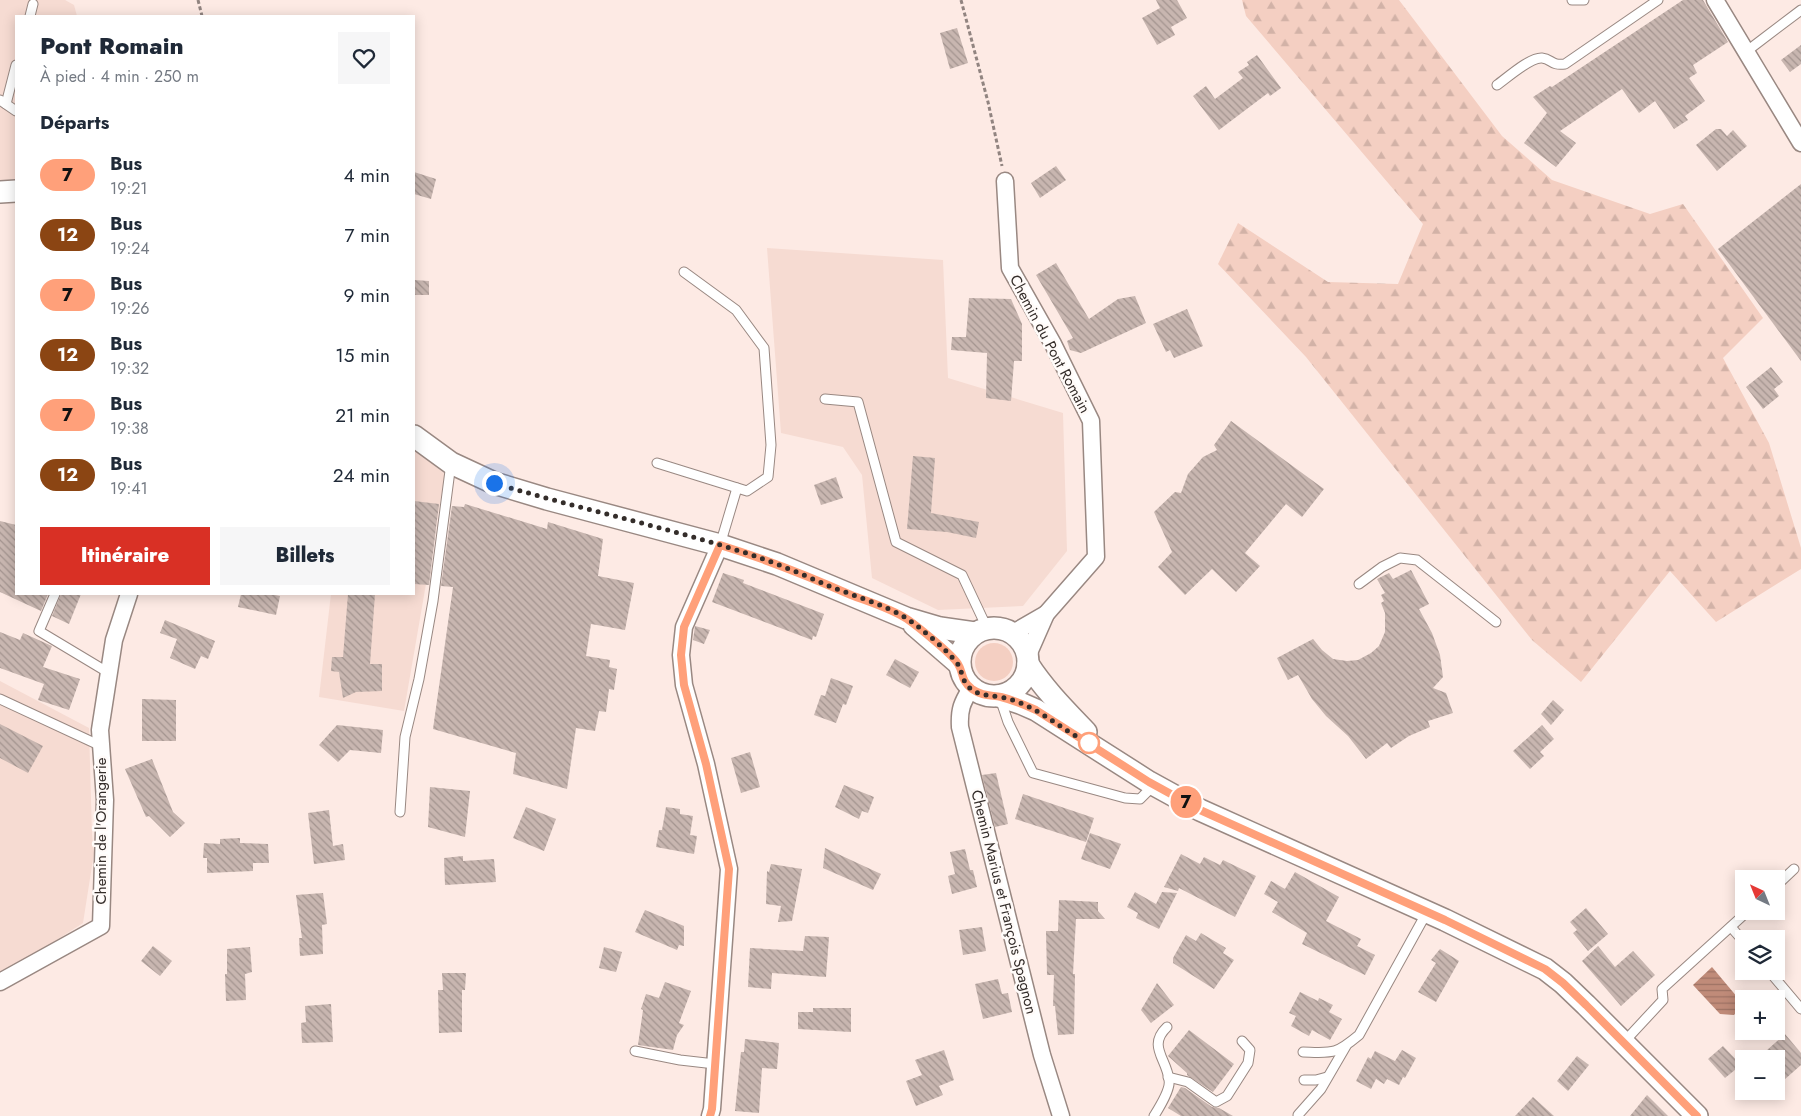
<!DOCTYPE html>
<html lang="fr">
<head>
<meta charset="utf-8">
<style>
  body { margin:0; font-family:Jost,sans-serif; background:#f6f6f7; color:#1f2937; height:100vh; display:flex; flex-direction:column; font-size:19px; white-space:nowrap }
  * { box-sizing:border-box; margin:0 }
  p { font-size:16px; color:#747a83 }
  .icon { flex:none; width:28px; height:28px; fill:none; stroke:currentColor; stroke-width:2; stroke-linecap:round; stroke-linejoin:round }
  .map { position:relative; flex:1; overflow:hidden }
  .drawer { position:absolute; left:15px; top:15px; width:400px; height:580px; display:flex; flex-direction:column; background:#fff; border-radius:0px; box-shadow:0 2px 12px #0003 }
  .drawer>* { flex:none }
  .badge { padding:0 10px; border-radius:16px; font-size:18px; line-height:32px }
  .needle { width:32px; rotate:317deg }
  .buttons { position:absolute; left:1735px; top:870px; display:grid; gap:10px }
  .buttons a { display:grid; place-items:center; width:50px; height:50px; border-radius:0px; background:#fff; box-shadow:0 2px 12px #0003; font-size:25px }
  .you { position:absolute; width:25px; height:25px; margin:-12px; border:4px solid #fff; border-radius:50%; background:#1a73e8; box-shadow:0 0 0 8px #1a73e833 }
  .map>.badge { position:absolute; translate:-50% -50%; box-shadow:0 0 0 2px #fff }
  h2 { padding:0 25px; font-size:19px; line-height:45px }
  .round { display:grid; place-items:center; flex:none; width:52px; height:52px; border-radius:0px; background:#f6f6f7 }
  .overview { display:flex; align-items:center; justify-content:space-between; height:85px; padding:0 25px }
  h1 { font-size:24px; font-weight:800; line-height:38px }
  .primary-button { display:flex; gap:10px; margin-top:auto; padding:10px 25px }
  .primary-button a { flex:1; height:58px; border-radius:0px; background:#d93025; color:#fff; font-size:20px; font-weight:800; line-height:58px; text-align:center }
  .primary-button a+a { background:#f6f6f7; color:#1f2937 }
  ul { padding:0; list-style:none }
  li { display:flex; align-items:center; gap:15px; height:60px; padding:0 25px }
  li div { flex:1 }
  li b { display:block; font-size:19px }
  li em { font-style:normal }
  li .badge { min-width:55px; font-weight:700; text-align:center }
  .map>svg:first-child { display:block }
  .built { fill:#f6dbd2 }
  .grass { fill:#f4cfc2 }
  .forest { fill:url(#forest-firs) }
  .water { fill:url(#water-rules) }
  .building { fill:url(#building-back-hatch) }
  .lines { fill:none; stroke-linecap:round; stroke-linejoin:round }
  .service-casing { stroke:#998882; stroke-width:11 }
  .minor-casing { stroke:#998882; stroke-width:19 }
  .tertiary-casing { stroke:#998882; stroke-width:24 }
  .path { stroke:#918480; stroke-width:3; stroke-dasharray:4 2.5; stroke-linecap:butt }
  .service { stroke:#fff; stroke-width:9 }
  .minor { stroke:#fff; stroke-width:16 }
  .tertiary { stroke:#fff; stroke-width:21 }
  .line-casing { stroke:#fff; stroke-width:11 }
  .line { stroke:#ffa07a; stroke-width:8 }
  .walk { stroke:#342d2a; stroke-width:5; stroke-dasharray:0 9 }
  .stop-dot { fill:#fff; stroke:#ffa07a; stroke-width:2.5 }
  .labels { text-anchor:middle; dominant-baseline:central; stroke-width:5; stroke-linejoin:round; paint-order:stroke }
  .street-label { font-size:15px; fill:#342d2a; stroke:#fffbf9 }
</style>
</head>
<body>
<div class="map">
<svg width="1801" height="1116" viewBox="0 0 1801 1116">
  <defs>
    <pattern id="forest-firs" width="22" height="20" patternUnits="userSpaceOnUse" patternTransform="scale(1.25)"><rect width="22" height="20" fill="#f4cfc2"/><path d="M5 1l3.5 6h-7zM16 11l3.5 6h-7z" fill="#d2b2a7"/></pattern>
    <pattern id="water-rules" width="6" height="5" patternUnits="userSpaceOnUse" patternTransform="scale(1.25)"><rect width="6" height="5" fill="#c08b79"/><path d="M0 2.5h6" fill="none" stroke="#9d7263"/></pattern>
    <pattern id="building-back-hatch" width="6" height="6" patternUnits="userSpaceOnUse" patternTransform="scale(1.25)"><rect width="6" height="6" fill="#c8b6b0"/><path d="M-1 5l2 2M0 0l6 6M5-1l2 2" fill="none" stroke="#a3948f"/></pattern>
  </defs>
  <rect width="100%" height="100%" fill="#fdeae4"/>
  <g class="built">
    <polygon points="0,0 65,0 74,5 77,16 16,16 16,185 0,185"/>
    <polygon points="767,248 943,260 948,378 1063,413 1067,551 1023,606 938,610 872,578 862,475 843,447 781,433"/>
    <polygon points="414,449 445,474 404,711 319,697 331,594 414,594"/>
    <polygon points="0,681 89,728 92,834 94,853 83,923 13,968 0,973"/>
  </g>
  <circle class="grass" cx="994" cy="662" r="19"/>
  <polygon class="forest" points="1242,0 1399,0 1502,136 1552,180 1650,214 1683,204 1763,318 1723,358 1769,443 1801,548 1801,569 1716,622 1670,571 1581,682 1532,640 1306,357 1218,264 1238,223 1328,282 1398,284 1423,224 1246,16"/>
  <polygon class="water" points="1712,967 1743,1004 1734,1015 1720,1014 1693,985"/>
  <g class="building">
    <polygon points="1156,0 1177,0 1187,18 1171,27 1175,35 1157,45 1142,18 1160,8"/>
    <polygon points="1683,0 1703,0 1728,42 1693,65 1697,73 1689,78 1705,101 1685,116 1688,120 1674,129 1655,101 1639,113 1622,89 1560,131 1576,143 1556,167 1524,143 1547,113 1533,97 1550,86 1552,87"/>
    <polygon points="957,28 968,63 950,69 940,33"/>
    <polygon points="1801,45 1801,64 1790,72 1781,60"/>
    <polygon points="1257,55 1281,88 1270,96 1268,93 1219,130 1193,96 1206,86 1215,99 1243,78 1238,72 1249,65 1247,62"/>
    <polygon points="1716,129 1721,129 1727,136 1733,130 1747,146 1717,171 1696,145"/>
    <polygon points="1056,166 1066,180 1040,198 1031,183"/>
    <polygon points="414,172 436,179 431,199 414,194"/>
    <polygon points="1801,184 1801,361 1718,249"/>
    <polygon points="1056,263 1089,319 1118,299 1135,296 1146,323 1081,353 1070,350 1067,341 1073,338 1036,275"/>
    <polygon points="414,280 429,281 429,295 414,295"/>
    <polygon points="969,298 1011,299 1022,324 1022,361 1014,361 1011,401 986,398 987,353 951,350 952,337 966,337"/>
    <polygon points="1187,309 1203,346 1174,358 1170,350 1166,352 1153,324"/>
    <polygon points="1771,367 1783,382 1774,389 1779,396 1763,409 1746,387"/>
    <polygon points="1231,421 1324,489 1302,517 1286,504 1245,553 1260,566 1236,592 1212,569 1185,595 1158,567 1172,552 1154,512 1175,492 1181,493 1188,474 1203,457 1217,450 1214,445"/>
    <polygon points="913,456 935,458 931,513 979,522 976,538 947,532 907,529"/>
    <polygon points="836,477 843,498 821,505 814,485"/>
    <polygon points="414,501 439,504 429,585 414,584"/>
    <polygon points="465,504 547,529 548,522 603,539 598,576 634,583 625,630 591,624 586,656 610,660 609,667 617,669 614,690 609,689 606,712 599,711 595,731 576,728 567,789 513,774 516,753 433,729 453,587 441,586 452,506 464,507"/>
    <polygon points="0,521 16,525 16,594 48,594 41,611 0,592"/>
    <polygon points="1411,570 1429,604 1419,609 1432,633 1440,655 1443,677 1433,688 1446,693 1453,713 1428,721 1430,727 1409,736 1391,748 1387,743 1366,759 1348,736 1326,716 1312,699 1298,675 1288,680 1277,658 1313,639 1322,650 1333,659 1347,661 1358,660 1371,653 1379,646 1385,632 1385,613 1381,603 1384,601 1381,595 1385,593 1377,579 1389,573 1393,579"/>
    <polygon points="723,573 744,580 743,583 824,614 816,637 813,636 812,640 712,602"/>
    <polygon points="61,594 81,594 69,624 52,616"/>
    <polygon points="241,594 270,594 280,596 276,615 238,607"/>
    <polygon points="348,594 375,594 370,664 382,664 382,691 356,692 343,698 339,672 331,671 332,657 343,657"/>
    <polygon points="165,620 215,641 208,659 201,656 195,669 170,658 177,639 160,633"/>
    <polygon points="695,626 710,630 704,644 693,640"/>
    <polygon points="0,632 20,640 23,633 52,646 43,667 80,679 69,710 38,700 44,684 0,668"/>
    <polygon points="895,659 919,672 910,688 886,675"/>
    <polygon points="831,678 853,686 846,705 843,704 836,723 814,715 821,695 825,696"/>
    <polygon points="142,699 176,700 176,741 142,741"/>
    <polygon points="1553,700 1564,710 1551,725 1541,714"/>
    <polygon points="0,724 43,746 28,773 0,758"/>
    <polygon points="337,725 383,730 381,753 350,750 338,762 319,745"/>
    <polygon points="1542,725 1554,739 1540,752 1544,756 1530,769 1513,751"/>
    <polygon points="750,752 760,787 741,793 731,758"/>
    <polygon points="152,759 173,812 185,823 170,837 149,816 146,817 125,769"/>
    <polygon points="996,773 1008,824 995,827 982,775"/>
    <polygon points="844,785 874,797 868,813 862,811 859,819 835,807"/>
    <polygon points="430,787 470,791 465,837 428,827"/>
    <polygon points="1023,794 1094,818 1086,842 1015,819"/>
    <polygon points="526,807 556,819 544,851 513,838"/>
    <polygon points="666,807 680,809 680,814 693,816 690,835 697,836 694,854 656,847 659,830 662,830"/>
    <polygon points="329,810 333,846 343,844 345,860 314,864 308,813"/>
    <polygon points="1090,833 1121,844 1110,869 1081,859"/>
    <polygon points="240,838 240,843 268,844 269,863 253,863 253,871 207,873 207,858 203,858 204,843 220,844 220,839"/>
    <polygon points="825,848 881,874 873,890 823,868"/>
    <polygon points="965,849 970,870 973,870 977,887 952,894 948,876 955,874 950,852"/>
    <polygon points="1181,854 1200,864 1204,857 1220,865 1223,860 1256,876 1235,917 1179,888 1178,891 1164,887"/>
    <polygon points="463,856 463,861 494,859 496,882 445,885 444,858"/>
    <polygon points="771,864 802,869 792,921 778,922 781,906 766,904 767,871 769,872"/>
    <polygon points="1295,872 1339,897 1326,921 1361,939 1357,946 1375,955 1365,975 1302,944 1307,933 1272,912 1278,902 1264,894 1271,881 1285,889"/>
    <polygon points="1135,892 1156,904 1162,892 1177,893 1159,929 1136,918 1138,913 1127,907"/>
    <polygon points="323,893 327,924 322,925 323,954 300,956 299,938 302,938 296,895"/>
    <polygon points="1059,900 1098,902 1098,911 1105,919 1076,919 1073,974 1075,974 1074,1034 1058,1035 1055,1006 1053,1006 1054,975 1047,975 1046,931 1058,931"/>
    <polygon points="1586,908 1608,934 1588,951 1573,933 1577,930 1570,922"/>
    <polygon points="645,910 684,926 684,946 679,945 677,950 635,932"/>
    <polygon points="982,927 986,951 963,955 959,930"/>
    <polygon points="1201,933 1226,948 1223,953 1234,960 1214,989 1173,963 1173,958 1186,935 1196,941"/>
    <polygon points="805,936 829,937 826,977 772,973 771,989 748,987 750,948 803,951"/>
    <polygon points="153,946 172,961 160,976 141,961"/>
    <polygon points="1598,946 1615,967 1633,951 1655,975 1621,1006 1582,961"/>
    <polygon points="250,947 252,972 245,974 246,1000 226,1001 225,974 227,974 227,949"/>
    <polygon points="604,947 622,952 616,972 599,968"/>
    <polygon points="1440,949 1459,961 1436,1002 1418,992 1436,963 1431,960"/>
    <polygon points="442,973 466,973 465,990 462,990 462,1032 439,1033 438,990 443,990"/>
    <polygon points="998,979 1002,994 1008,993 1012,1012 983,1019 975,984"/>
    <polygon points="665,982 691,991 679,1023 684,1025 677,1035 673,1050 638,1045 643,1010 641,1009 646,994 659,998"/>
    <polygon points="1157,983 1174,1005 1151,1023 1141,1010"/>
    <polygon points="1300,992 1318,1001 1319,998 1333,1005 1329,1012 1342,1019 1330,1040 1312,1030 1309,1036 1291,1026 1296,1016 1289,1013"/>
    <polygon points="331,1004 333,1042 302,1043 301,1023 306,1022 305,1006"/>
    <polygon points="813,1008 851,1008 851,1032 798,1029 798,1012 813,1012"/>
    <polygon points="1189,1030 1234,1064 1213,1092 1187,1075 1187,1073 1168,1056"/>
    <polygon points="1785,1034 1801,1053 1801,1065 1776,1087 1776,1059 1757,1059"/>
    <polygon points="745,1039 779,1043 777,1069 762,1068 759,1113 735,1111 741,1052 744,1052"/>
    <polygon points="1723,1046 1741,1065 1725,1078 1708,1059"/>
    <polygon points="944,1050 954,1080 939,1086 943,1095 916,1106 906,1081 922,1075 915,1060"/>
    <polygon points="1402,1050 1416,1058 1405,1078 1403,1077 1399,1085 1387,1079 1384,1084 1376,1079 1371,1089 1356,1081 1368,1057 1371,1059 1375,1051 1395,1061"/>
    <polygon points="1577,1056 1589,1065 1568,1091 1557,1081"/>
    <polygon points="1181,1087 1185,1088 1212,1107 1219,1108 1233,1116 1181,1116 1168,1108"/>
    <polygon points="1647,1095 1668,1116 1630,1116"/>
    <polygon points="1533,1097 1554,1116 1515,1116"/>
  </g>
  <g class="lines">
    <defs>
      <g id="service">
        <polyline points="1572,0 1584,0"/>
        <polyline points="30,16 33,4"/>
        <polyline points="1747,51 1801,10"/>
        <path d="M1497,85C1507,78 1530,57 1542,58C1552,59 1551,66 1565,64L1658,0"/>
        <polyline points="0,100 16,111"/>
        <polyline points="6,104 16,65"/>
        <polyline points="825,399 858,402 896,542 962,575 987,628"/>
        <polyline points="657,463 747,491 768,477 771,445 764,348 736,310 684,272"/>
        <polyline points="720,545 737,488"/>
        <polyline points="1359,584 1382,567 1400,558 1417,560 1496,622"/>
        <polyline points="55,594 39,631 109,673"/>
        <polyline points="1000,698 1008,722 1033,773 1125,798 1140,799 1154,785"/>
        <polyline points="0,699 101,746"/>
        <polyline points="400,812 405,737 419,679 433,601 451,463"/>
        <polyline points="1776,886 1794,869"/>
        <polyline points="1731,927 1744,942"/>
        <polyline points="1769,971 1801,1009"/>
        <polyline points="1624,1042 1663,1000 1662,989 1748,911"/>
        <polyline points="635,1051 680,1060 715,1064"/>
        <path d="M1303,1052C1333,1053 1335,1055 1359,1035L1427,912"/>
        <polyline points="1168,1077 1188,1082 1216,1102 1227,1096 1248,1063 1250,1050 1242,1041"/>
        <polyline points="1304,1080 1316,1080 1327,1077"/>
        <polyline points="1298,1115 1321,1089 1346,1046"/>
        <path d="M1154,1116C1159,1108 1171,1089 1169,1080C1167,1059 1147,1046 1167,1027"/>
      </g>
      <g id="minor">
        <polyline points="1715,0 1801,143"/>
        <polyline points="1005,181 1010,268 1053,344 1091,421 1096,557 1046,614 1028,655"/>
        <polyline points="1013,633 1046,614"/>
        <path d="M971,688C962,703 959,709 960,727L1042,1055L1061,1116"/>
        <polyline points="0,982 101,926 105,800 100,730 114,640 129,594"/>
        <polyline points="710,1116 712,1109 729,869 706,764 684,685 681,655 684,627 720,545"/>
      </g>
      <g id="tertiary">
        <polyline points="0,192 16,191"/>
        <polyline points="414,436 451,463 494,483 547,499 720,545 777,564 906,618 940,628 975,633"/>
        <polyline points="914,625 959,664"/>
        <circle cx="994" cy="662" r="34"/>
        <path d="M1028,664C1044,689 1065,710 1086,732"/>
        <polyline points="999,696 1020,703 1036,710 1149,782 1200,810 1445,920 1545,969 1563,983 1586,1005 1697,1116"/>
      </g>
    </defs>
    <use href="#service" class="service-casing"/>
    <use href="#minor" class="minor-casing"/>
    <use href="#tertiary" class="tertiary-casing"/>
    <g class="path">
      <polyline points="198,0 202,16"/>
      <polyline points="961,0 988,102 1002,166"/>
    </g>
    <use href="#service" class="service"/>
    <use href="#minor" class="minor"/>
    <use href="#tertiary" class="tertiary"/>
  </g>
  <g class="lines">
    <defs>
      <path id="line" d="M710,1116L712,1109L729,869L706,764L684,685L681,655L684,627L720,545C765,559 808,576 851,595C869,602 890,608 907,619C917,626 952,654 958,664C964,673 960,680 972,689C982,696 990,695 1001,697C1013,700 1025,705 1036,710L1149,782L1200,810L1445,920L1545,969L1563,983L1586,1005L1697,1116"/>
    </defs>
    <use href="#line" class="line-casing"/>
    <use href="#line" class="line"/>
    <path class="walk" d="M494,483C579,509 667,527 752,555C778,564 804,575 829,586C854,596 883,604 906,618C920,627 947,650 957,663C963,670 960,680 971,689C980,696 989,695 999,697C1034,702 1059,729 1089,743"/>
  </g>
  <circle class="stop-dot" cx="1089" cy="743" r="10"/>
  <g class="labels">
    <g class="street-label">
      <text transform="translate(1050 344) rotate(62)">Chemin du Pont Romain</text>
      <text transform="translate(101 831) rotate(-90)">Chemin de l'Orangerie</text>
      <text transform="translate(1004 902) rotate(76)">Chemin Marius et François Spagnon</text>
    </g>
  </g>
</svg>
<div class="buttons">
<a><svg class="needle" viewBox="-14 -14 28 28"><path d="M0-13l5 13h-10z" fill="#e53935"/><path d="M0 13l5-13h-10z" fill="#747a83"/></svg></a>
<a><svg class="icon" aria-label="layers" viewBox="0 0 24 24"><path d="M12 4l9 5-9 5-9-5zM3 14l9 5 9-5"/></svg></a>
<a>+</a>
<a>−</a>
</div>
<div class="you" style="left:494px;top:483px"></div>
<b class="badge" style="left:1186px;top:802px;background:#ffa07a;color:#111">7</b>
<section class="drawer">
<div class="overview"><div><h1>Pont Romain</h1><p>À pied · 4 min · 250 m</p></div><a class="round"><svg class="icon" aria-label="heart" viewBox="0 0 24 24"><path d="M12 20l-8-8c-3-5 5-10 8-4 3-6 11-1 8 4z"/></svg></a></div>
<h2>Départs</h2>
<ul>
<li><span class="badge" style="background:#ffa07a;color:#111">7</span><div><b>Bus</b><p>19:21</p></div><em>4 min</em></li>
<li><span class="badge" style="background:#8b4513;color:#fff">12</span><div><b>Bus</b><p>19:24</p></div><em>7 min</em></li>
<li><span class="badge" style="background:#ffa07a;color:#111">7</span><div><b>Bus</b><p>19:26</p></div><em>9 min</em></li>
<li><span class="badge" style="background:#8b4513;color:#fff">12</span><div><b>Bus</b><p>19:32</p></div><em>15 min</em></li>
<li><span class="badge" style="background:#ffa07a;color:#111">7</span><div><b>Bus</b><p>19:38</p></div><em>21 min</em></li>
<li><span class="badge" style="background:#8b4513;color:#fff">12</span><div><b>Bus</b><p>19:41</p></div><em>24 min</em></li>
</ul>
<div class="primary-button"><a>Itinéraire</a><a>Billets</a></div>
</section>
</div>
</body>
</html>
